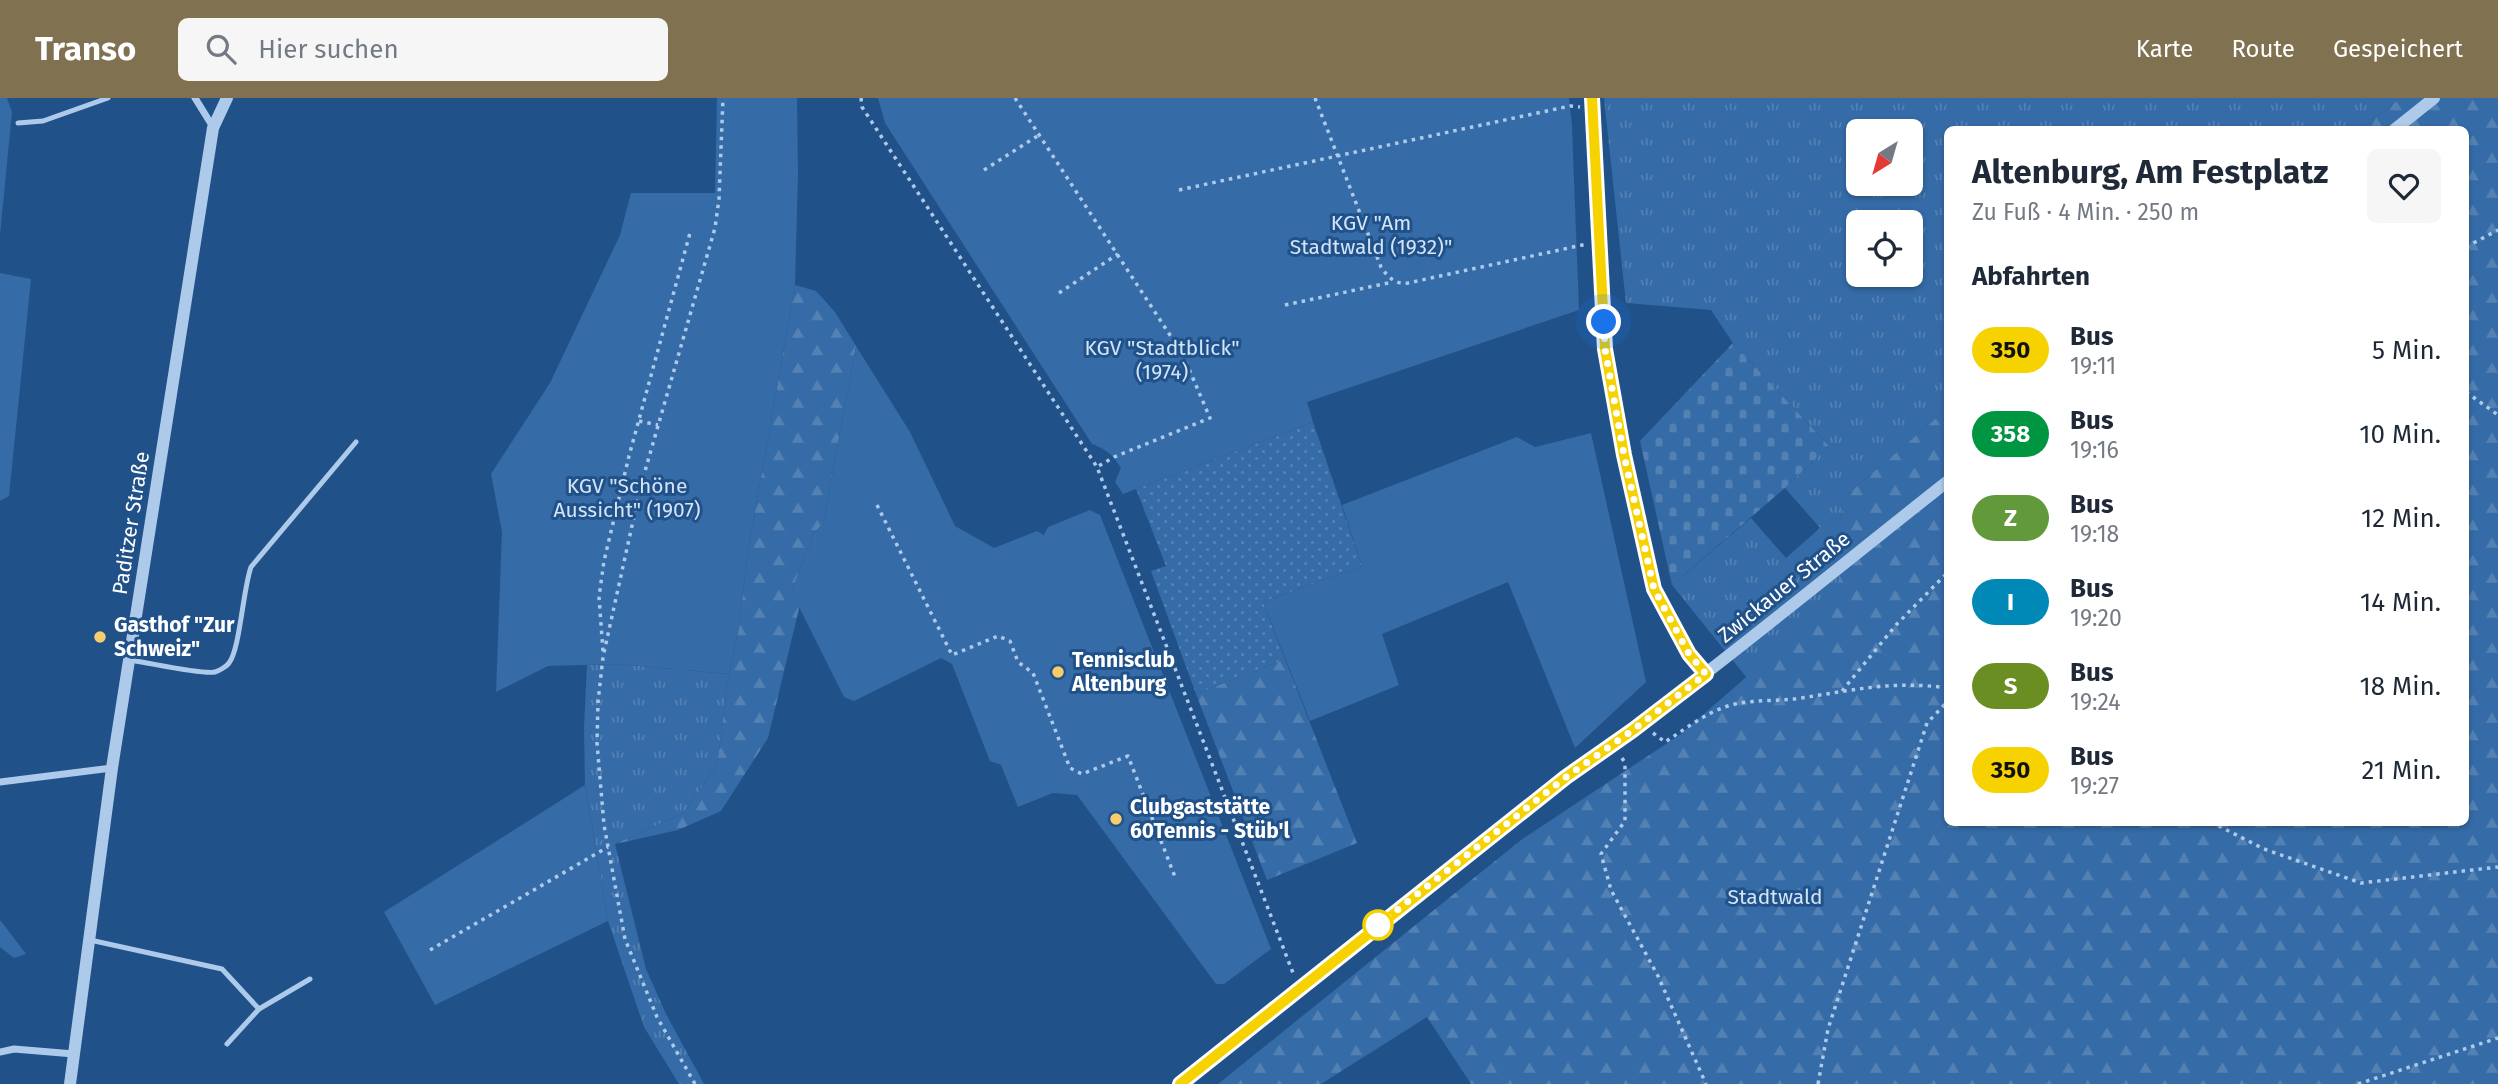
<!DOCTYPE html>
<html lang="de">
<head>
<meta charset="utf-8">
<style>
  body { margin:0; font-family:"Fira Sans",sans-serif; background:#f6f6f7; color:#1f2937; height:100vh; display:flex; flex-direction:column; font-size:26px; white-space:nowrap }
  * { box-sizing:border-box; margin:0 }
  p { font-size:23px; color:#747a83 }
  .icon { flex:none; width:38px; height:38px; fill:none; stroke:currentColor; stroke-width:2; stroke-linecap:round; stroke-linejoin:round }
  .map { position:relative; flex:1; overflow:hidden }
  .details { position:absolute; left:1944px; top:28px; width:525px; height:700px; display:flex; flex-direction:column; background:#fff; border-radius:10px; box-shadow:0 2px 5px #0004 }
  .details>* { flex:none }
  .badge { padding:0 14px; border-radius:23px; font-size:24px; line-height:46px }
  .needle { width:46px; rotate:217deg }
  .buttons { position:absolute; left:1846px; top:21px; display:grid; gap:14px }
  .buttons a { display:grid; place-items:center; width:77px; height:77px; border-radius:10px; background:#fff; box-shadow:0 2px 5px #0004; font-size:35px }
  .you { position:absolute; width:35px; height:35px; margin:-18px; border:5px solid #fff; border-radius:50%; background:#1a73e8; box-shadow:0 0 0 10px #1a73e833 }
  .map>.badge { position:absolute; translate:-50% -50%; box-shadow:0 0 0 4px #fff }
  h2 { padding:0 28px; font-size:26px; line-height:63px }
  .round { display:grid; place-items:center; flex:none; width:74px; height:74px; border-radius:10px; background:#f6f6f7 }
  .head { display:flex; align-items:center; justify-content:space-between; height:119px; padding:0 28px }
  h1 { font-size:33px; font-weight:700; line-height:52px }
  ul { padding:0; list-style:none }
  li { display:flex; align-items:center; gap:21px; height:84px; padding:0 28px }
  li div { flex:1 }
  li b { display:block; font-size:26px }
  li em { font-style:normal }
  li .badge { min-width:77px; font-weight:700; text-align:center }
  header { display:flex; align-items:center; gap:42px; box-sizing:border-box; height:98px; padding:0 35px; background:#807250; color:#fff }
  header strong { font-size:33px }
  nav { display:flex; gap:38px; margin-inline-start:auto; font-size:24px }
  .search { width:490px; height:63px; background:#f6f6f7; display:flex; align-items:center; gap:18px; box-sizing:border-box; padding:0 24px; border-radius:10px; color:#747a83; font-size:26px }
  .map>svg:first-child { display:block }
  .grass { fill:url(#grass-tufts); fill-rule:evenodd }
  .forest { fill:url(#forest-firs) }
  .cemetery { fill:url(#cemetery-stones) }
  .park { fill:url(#park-dots) }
  .garden { fill:#356ba6 }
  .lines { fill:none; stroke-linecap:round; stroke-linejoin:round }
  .path { stroke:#adcaea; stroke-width:3.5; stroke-dasharray:3.5 5; stroke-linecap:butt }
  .service { stroke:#adcaea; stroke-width:5 }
  .minor { stroke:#adcaea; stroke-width:7 }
  .tertiary { stroke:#adcaea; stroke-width:12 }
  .line-casing { stroke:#fff; stroke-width:16 }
  .line { stroke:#f6d200; stroke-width:10 }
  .walk { stroke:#fff; stroke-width:7; stroke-dasharray:0 12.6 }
  .poi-dot { fill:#f7cc6e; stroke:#215189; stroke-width:2.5 }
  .stop-dot { fill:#fff; stroke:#f6d200; stroke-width:3.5 }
  .labels { text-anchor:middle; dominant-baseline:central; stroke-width:6; stroke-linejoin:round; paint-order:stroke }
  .park-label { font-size:21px; fill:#d1e4f8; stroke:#215189 }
  .street-label { font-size:21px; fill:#fff; stroke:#215189 }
  .poi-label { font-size:21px; font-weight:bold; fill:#fff; stroke:#215189; text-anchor:start }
</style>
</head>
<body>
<header>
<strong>Transo</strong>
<div class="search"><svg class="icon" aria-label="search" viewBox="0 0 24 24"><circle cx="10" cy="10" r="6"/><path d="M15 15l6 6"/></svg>Hier suchen</div>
<nav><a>Karte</a><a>Route</a><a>Gespeichert</a></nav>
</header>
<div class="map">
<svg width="2498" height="986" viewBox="0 0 2498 986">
  <defs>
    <pattern id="grass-tufts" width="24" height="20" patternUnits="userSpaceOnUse" patternTransform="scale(1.75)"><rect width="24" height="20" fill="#356ba6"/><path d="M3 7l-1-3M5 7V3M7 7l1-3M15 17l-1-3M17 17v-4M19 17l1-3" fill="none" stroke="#5381b3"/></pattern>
    <pattern id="forest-firs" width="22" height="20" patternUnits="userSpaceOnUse" patternTransform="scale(1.75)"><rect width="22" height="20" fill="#356ba6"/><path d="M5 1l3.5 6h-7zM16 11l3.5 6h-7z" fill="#5381b3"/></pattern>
    <pattern id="cemetery-stones" width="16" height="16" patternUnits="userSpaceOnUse" patternTransform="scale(1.75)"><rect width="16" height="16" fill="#356ba6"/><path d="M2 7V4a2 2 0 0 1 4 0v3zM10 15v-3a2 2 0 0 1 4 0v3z" fill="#5381b3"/></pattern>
    <pattern id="park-dots" width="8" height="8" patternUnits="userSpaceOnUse" patternTransform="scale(1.75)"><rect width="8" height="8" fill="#356ba6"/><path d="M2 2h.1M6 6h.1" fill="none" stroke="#5381b3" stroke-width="1.8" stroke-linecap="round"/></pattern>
  </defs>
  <rect width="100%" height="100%" fill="#215189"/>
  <g class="grass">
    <path d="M1604,0H2401L2360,31L1948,32V310L1842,401L1839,499L1747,580L1672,487L1751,420L1786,460L1820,430L1785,390L1829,348L1733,245L1711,212L1626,205ZM1858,33H1911V86H1858ZM1858,124H1911V177H1858Z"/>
    <polygon points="617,566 729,576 717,667 684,715 615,746 646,871 666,916 704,986 679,986 644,929 608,823 585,687 584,630 587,567"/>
  </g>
  <g class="forest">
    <polygon points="2401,0 2498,0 2498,986 1471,986 1427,919 1321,986 1218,986 1521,742 1681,636 1838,499 1842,401 1948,310 1948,724 2466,724 2466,32 2360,31"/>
    <polygon points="795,187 816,193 835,214 856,248 823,426 813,436 792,493 802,498 768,640 721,713 678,732 615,746 684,715 717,667 729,576 738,534 749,447"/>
    <polygon points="1285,561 1357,745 1267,782 1196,596"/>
  </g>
  <polygon class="cemetery" points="1733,245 1829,348 1785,390 1672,487 1640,343"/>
  <polygon class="park" points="1313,324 1362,468 1263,504 1285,561 1196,596 1151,473 1166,468 1136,391"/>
  <g class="garden">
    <polygon points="0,0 7,0 12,14 0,137"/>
    <polygon points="717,0 797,0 798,75 795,187 749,447 738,534 729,576 617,566 548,568 496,594 502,434 491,376 550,285 620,137 631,95 715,95"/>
    <path d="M878,0H1569L1572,28L1579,212L1307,304L1313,324L1123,396L1115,384L1121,370C1112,356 1107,352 1092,346L885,25Z"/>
    <polygon points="0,175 31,181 9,398 0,403"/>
    <polygon points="856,248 910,334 955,428 994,450 1037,433 1044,437 1048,429 1090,412 1100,417 1271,851 1224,886 1216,886 1077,697 1053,695 1018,709 1001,667 990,663 952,566 941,560 854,603 844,599 798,507 801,498 792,493 813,436 823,426"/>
    <polygon points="1591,335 1646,584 1575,650 1508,484 1382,536 1399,587 1310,623 1263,504 1362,468 1342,407 1517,339 1535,349"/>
    <polygon points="585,687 608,823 435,907 384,814"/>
    <polygon points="0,823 1,823 26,856 14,860 0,849"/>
  </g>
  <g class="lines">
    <g class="path">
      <polyline points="861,0 862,9 1097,369 1293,875"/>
      <polyline points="1015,0 1183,257 1210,320 1114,359 1097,369"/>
      <path d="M1315,0L1381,169C1388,179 1395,187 1408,185L1587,146"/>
      <polyline points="984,72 1039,37"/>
      <polyline points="1179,92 1570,8 1580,9"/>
      <polyline points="2466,149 2498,132"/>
      <polyline points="1059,195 1118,156"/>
      <polyline points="1285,207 1393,184"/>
      <polyline points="2466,294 2498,317"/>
      <polyline points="639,323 658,327"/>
      <polyline points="877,407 952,557 998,538 1010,543 1018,564 1033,575 1070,670 1082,676 1128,658 1175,779"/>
      <polyline points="603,553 599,499 604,463 629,358 690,135"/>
      <polyline points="1842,593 1896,527 1948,474"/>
      <path d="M1653,635L1665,644C1687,630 1709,612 1735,606C1754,602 1775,603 1794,601C1850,593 1891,582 1948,590"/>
      <polyline points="1622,660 1625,665 1625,723 1601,756 1611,792 1658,878 1706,986"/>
      <polyline points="2211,724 2264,751 2361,785 2498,769"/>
      <polyline points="430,852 608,749"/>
      <polyline points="695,986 657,919 625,841 604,727 597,645 598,604 603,559 641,387 715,130 719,101 723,0"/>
      <polyline points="1818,986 1828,931 1927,625 1948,603"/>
      <polyline points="2358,986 2498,940"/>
    </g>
    <g class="service">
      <polyline points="18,25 43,23 108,0"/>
      <path d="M129,562C146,564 202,577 215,574C219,573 227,568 229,565C240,551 243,491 251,469L356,344"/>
      <polyline points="90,842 222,871 259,911 310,881"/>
      <polyline points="227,946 259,911"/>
    </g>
    <g class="minor">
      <polyline points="195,0 213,29"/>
      <polyline points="1592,0 1605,251 1624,357 1654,491 1689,556 1706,576"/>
      <polyline points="0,684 112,670"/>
      <polyline points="0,954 14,951 74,956"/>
    </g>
    <g class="tertiary">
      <polyline points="2394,32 2434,0"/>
      <polyline points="70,986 112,670 213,30 227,0"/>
      <path d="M1180,986L1566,679C1698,586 1821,483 1948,383"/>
    </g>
  </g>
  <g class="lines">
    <defs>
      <polyline id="line" points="1180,986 1566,679 1633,632 1706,576 1689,556 1654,491 1624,357 1605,251 1592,0"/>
    </defs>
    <use href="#line" class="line-casing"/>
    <use href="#line" class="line"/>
    <polyline class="walk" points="1378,827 1566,679 1633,632 1706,576 1689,556 1654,491 1624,357 1605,251 1604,224"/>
  </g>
  <g class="poi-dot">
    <circle cx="100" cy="539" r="7"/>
    <circle cx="1058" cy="574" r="7"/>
    <circle cx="1116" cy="721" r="7"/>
  </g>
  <circle class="stop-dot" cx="1378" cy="827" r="14"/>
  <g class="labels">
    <g class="park-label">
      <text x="1371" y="125">KGV "Am<tspan x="1371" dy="24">Stadtwald (1932)"</tspan></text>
      <text x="1162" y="250">KGV "Stadtblick"<tspan x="1162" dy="24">(1974)</tspan></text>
      <text x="627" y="388">KGV "Schöne<tspan x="627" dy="24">Aussicht" (1907)</tspan></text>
      <text x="1775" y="799">Stadtwald</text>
    </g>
    <g class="street-label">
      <text transform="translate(131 425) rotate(-81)">Paditzer Straße</text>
      <text transform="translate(1784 489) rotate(-39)">Zwickauer Straße</text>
    </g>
    <g class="poi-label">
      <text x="114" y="527">Gasthof "Zur<tspan x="114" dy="24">Schweiz"</tspan></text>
      <text x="1072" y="562">Tennisclub<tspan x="1072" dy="24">Altenburg</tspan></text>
      <text x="1130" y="709">Clubgaststätte<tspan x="1130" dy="24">60Tennis - Stüb'l</tspan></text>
    </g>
  </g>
</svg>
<div class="buttons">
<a><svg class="needle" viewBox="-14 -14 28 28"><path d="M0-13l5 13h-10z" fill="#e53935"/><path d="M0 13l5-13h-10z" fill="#747a83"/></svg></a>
<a><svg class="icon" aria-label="locate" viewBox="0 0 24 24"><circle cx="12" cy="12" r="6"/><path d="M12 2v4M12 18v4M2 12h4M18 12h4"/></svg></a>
</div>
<div class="you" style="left:1604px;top:224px"></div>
<section class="details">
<div class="head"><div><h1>Altenburg, Am Festplatz</h1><p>Zu Fuß · 4 Min. · 250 m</p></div><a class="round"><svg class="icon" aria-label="heart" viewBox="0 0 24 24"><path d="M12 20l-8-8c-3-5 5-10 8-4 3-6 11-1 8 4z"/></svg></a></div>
<h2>Abfahrten</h2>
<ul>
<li><span class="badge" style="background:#f6d200;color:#111">350</span><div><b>Bus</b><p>19:11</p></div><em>5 Min.</em></li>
<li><span class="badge" style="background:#009641;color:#fff">358</span><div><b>Bus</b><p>19:16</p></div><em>10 Min.</em></li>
<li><span class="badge" style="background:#61993b;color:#fff">Z</span><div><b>Bus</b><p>19:18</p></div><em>12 Min.</em></li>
<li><span class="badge" style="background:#0089b6;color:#fff">I</span><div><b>Bus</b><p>19:20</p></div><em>14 Min.</em></li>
<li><span class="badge" style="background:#6b8e23;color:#fff">S</span><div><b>Bus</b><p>19:24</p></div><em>18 Min.</em></li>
<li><span class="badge" style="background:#f6d200;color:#111">350</span><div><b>Bus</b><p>19:27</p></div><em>21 Min.</em></li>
</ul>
</section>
</div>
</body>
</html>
